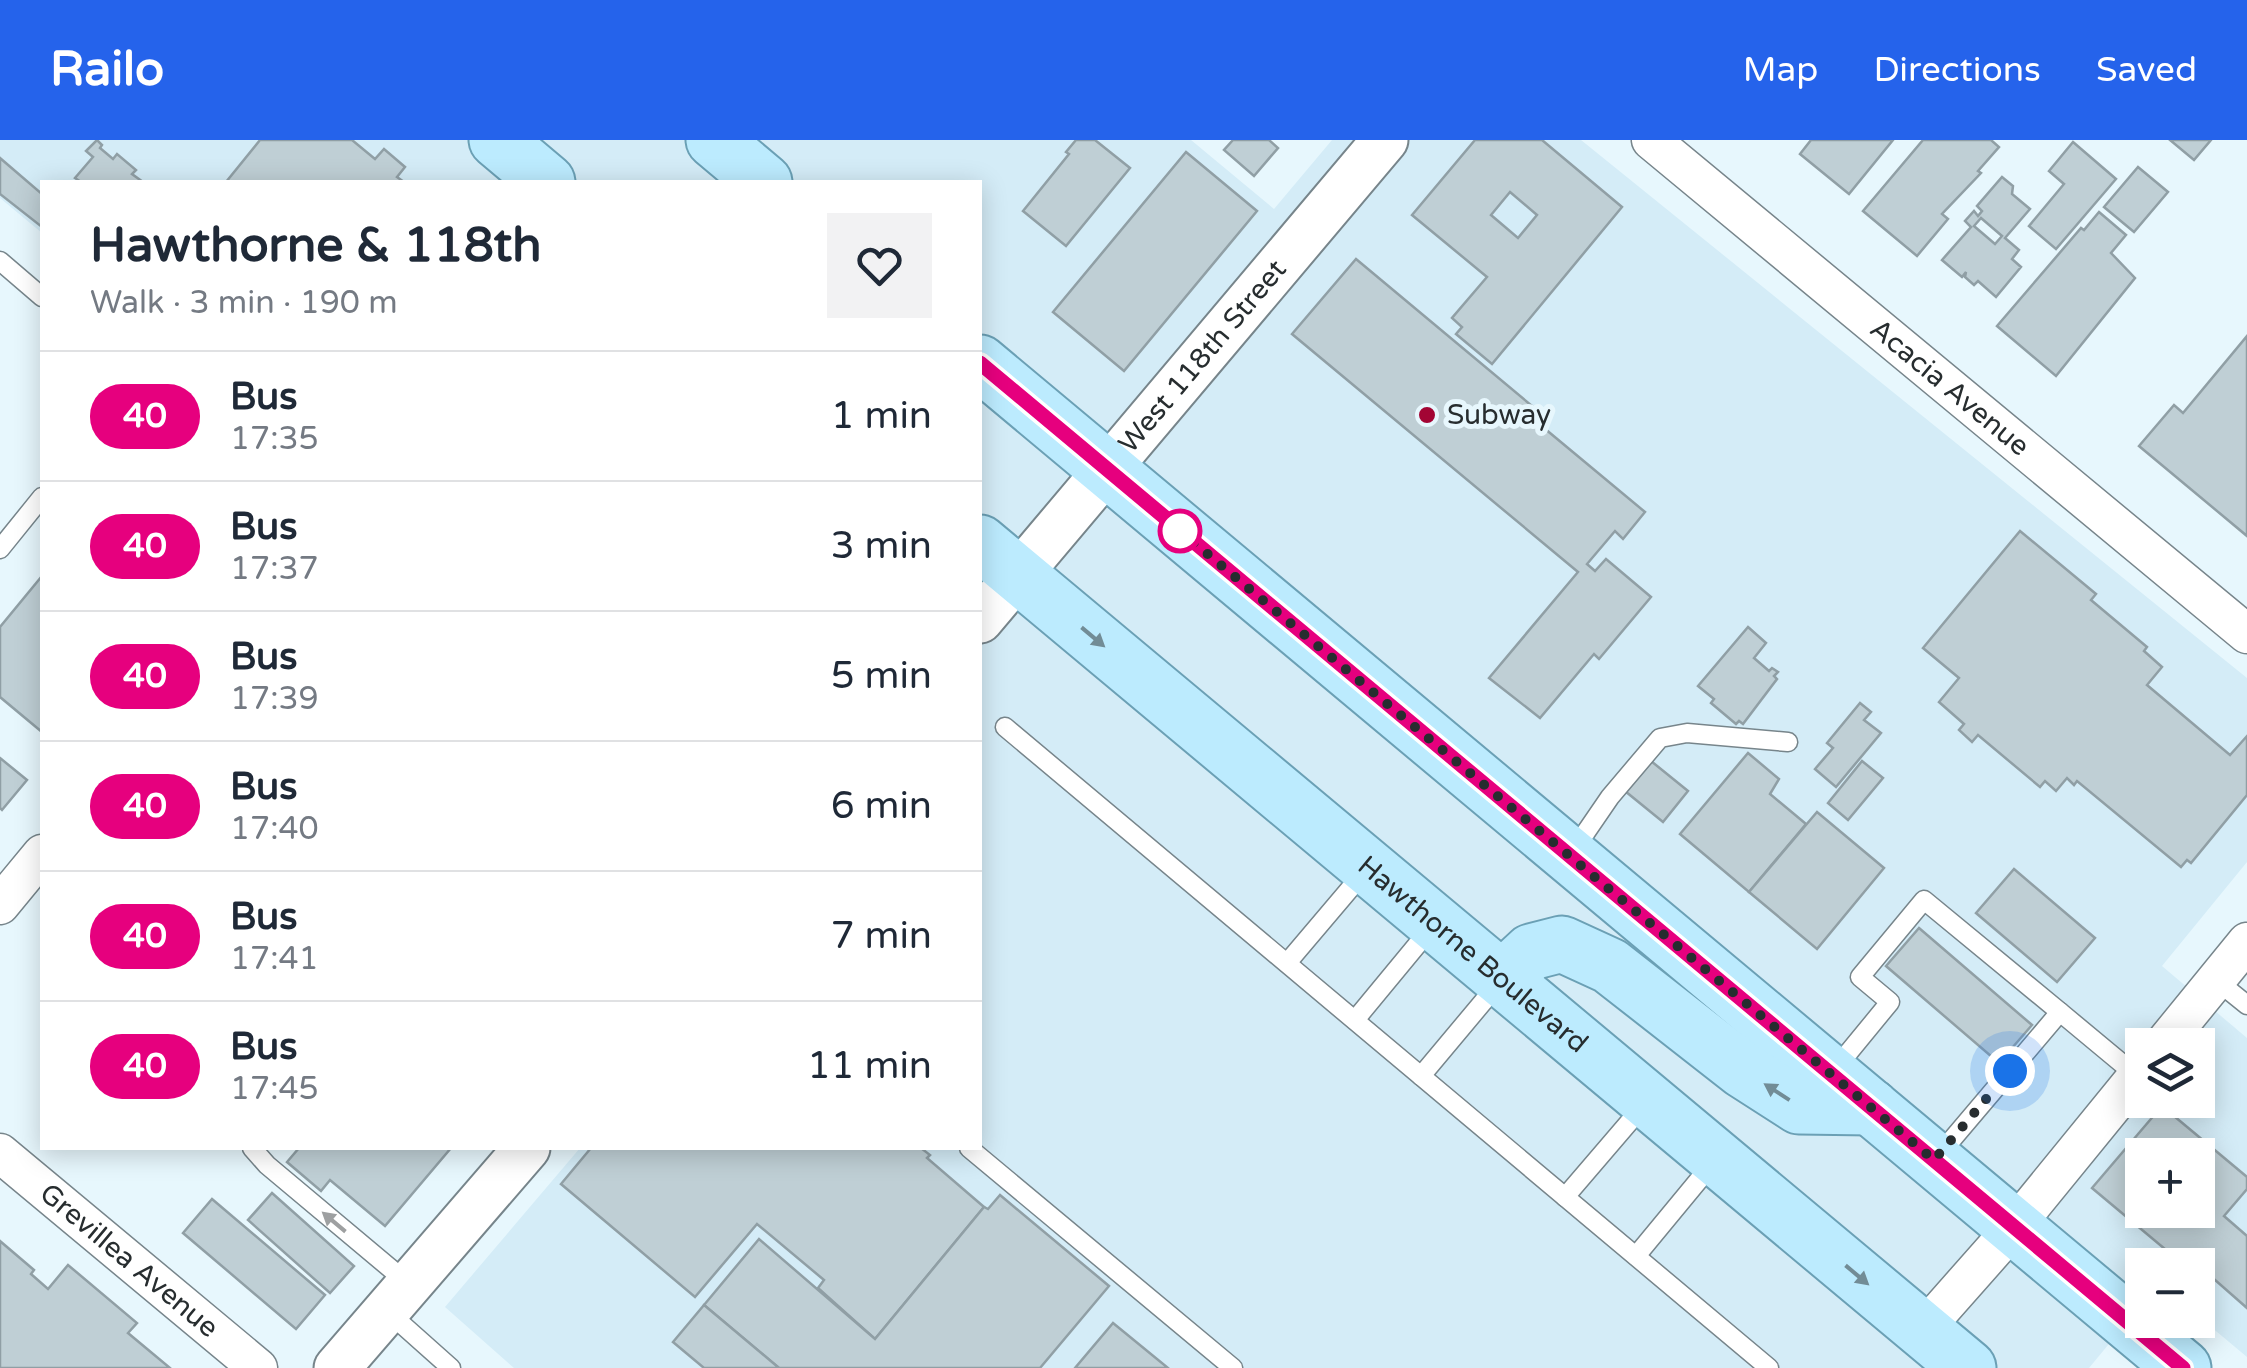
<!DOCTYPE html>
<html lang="en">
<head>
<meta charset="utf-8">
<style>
  body { margin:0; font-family:"Varela Round",sans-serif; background:#f2f2f3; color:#1f2937; height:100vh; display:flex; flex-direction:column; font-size:38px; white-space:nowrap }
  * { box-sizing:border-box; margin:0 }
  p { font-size:32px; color:#747a83 }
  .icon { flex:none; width:55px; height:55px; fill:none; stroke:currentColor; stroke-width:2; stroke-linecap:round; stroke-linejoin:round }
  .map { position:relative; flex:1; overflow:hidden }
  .side { position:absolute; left:40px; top:40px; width:942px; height:970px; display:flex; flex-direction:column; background:#fff; border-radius:0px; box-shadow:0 5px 25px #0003 }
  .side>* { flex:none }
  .badge { padding:0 20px; border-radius:32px; font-size:35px; line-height:65px }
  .fabs { position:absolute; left:2125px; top:888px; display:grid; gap:20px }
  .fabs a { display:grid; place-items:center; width:90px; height:90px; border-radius:0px; background:#fff; box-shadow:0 5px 25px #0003; font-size:50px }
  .you { position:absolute; width:50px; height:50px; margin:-25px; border:8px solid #fff; border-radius:50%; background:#1a73e8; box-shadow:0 0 0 15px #1a73e833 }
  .map>.badge { position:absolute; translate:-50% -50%; box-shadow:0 0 0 5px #fff }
  .round { display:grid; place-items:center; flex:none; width:105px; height:105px; border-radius:0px; background:#f2f2f3 }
  .summary { display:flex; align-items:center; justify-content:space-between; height:170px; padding:0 50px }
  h1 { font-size:48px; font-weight:700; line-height:75px }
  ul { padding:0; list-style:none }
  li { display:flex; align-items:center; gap:30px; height:130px; padding:0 50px; border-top:2px solid #e0e1e3 }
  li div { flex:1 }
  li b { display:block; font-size:38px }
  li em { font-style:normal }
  li .badge { min-width:110px; font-weight:700; text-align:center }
  header { display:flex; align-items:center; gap:60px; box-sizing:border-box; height:140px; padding:0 50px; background:#2563eb; color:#fff }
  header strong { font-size:48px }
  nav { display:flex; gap:55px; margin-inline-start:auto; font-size:35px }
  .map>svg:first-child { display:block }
  .built { fill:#d4ecf7; fill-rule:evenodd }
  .building { fill:#bfcfd5; stroke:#909fa5; stroke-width:2.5; fill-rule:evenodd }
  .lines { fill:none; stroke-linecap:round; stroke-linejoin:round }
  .service-casing { stroke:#77858b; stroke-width:21 }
  .minor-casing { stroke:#77858b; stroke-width:41 }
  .tertiary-casing { stroke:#77858b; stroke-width:49 }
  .primary-casing { stroke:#6ba0b5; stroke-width:59 }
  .service { stroke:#fff; stroke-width:18 }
  .minor { stroke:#fff; stroke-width:38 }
  .tertiary { stroke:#fff; stroke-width:45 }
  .primary { stroke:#bcebfe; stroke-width:55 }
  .oneway { fill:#728c96 }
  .oneway2 { fill:#9ea0a1 }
  .line-casing { stroke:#fff; stroke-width:22 }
  .line { stroke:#e6007e; stroke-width:15 }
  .walk { stroke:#272d2f; stroke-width:10; stroke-dasharray:0 18 }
  .poi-dot { fill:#a30534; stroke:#e7f7fd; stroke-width:4 }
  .stop-dot { fill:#fff; stroke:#e6007e; stroke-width:5 }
  .labels { text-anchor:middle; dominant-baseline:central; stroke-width:10; stroke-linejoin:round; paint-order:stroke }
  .street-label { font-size:28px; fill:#272d2f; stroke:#e7f7fd }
  .poi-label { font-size:28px; fill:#272d2f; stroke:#e7f7fd; text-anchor:start }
</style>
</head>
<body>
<header>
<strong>Railo</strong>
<nav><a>Map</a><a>Directions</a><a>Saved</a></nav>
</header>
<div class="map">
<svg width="2247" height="1228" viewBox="0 0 2247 1228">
  <rect width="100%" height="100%" fill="#e7f7fd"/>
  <path class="built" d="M0,0H1191L1274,69L1332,0H1581L2247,538V722L2162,826L2247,898V1217L2198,1176V1125H2142V1164L2089,1228H514L445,1167L580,1008H980V42H42V93L0,58ZM2142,905H2198V960H2142ZM2142,1015H2198V1070H2142Z"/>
  <g class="building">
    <polygon points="97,0 102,5 100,8 113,19 117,14 136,30 132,34 143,42 81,42 75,38 93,17 86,11"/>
    <polygon points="260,0 352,0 375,19 384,9 405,27 397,37 404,42 226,42"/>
    <polygon points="1076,0 1095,0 1130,28 1066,106 1023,71 1069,14 1066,12"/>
    <polygon points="1233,0 1269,0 1278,8 1254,36 1224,10"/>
    <path d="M1475,0H1542L1622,67L1492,224L1456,194L1462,187L1452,178L1487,137L1412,75ZM1510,52L1537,75L1518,98L1491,75Z"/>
    <polygon points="1811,0 1893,0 1849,54 1800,14"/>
    <polygon points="1923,0 1991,0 1999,7 1978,31 1981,33 1942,74 1948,79 1917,116 1863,71"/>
    <polygon points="2170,0 2211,0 2194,20"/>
    <polygon points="2073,2 2116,39 2056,109 2029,86 2064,44 2049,31"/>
    <polygon points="1186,12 1257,71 1124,231 1053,172"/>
    <polygon points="0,18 42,54 42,87 0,54"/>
    <polygon points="2138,27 2168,52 2134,92 2104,67"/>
    <path d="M2002,37L2013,46L2012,54L2030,69L2005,98L2019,110L2012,119L2021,127L1996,157L1978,141L1974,145L1965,137L1966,132L1962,137L1942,120L1971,87L1965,81L1974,71L1978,76L1982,71L1977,66ZM1981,78L2002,96L1995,104L1974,86Z"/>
    <polygon points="2099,72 2126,95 2111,113 2135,138 2056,236 1997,186 2081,88 2084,90"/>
    <polygon points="1356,119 1538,271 1532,278 1645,372 1623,399 1615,391 1587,424 1595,431 1606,419 1651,457 1599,519 1594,514 1540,578 1489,538 1578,432 1292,194"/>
    <polygon points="2247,196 2247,396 2139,306 2174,265 2183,273"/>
    <polygon points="2020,391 2096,454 2091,460 2147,507 2144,511 2162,527 2147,545 2230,615 2247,596 2247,655 2191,723 2187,720 2181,727 2077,641 2074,645 2067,638 2056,651 2045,641 2040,647 1978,595 1972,602 1959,590 1964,584 1939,562 1959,538 1923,508"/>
    <polygon points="42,436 42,592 0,557 0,487"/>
    <polygon points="1748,487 1766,503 1754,518 1769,531 1772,528 1778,532 1774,536 1777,539 1743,584 1739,581 1736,584 1711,563 1714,559 1698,546"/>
    <polygon points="1860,563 1871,572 1864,580 1881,593 1836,647 1815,629 1833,608 1827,603"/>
    <polygon points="1748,613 1779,639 1770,654 1806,684 1749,752 1680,694"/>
    <polygon points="0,618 27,640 2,670 0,668"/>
    <polygon points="1651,621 1688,651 1663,682 1625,651"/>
    <polygon points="1862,621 1883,638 1848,680 1828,663"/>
    <polygon points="1817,672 1884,728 1817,809 1749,752"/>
    <polygon points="2014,729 2095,798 2057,842 1976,773"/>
    <polygon points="1919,788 2032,885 1999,923 1886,826"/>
    <path d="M2162,966L2247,1037V1049L2224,1076L2247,1096V1168L2198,1125L2189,1119L2184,1125L2092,1048ZM2142,1015H2198V1070H2142Z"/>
    <polygon points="299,1008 451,1008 385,1086 330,1040 321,1051 287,1022"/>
    <polygon points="591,1008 921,1008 930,1015 927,1018 984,1067 875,1199 818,1148 824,1140 757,1084 695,1157 561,1044"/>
    <polygon points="272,1053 354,1126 330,1153 248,1080"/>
    <polygon points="1000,1055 1109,1146 1040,1228 779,1228 704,1165 759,1099 875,1199 984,1067 988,1069"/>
    <polygon points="212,1059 325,1155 296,1189 183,1093"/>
    <polygon points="0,1101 34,1130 31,1134 48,1149 68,1125 137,1183 128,1193 170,1228 0,1228"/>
    <polygon points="704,1165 779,1228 704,1228 673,1202"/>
    <polygon points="1113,1183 1168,1228 1075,1228"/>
  </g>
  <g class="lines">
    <defs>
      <g id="service">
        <polyline points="0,121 42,157"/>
        <polyline points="0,409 42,357"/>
        <polyline points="1005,587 1769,1228"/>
        <polyline points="1573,711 1610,657 1660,598 1687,593 1788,602"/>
        <polyline points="1287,823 1365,731"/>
        <polyline points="2216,840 2247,865"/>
        <polyline points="1355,880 1431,788"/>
        <polyline points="1835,929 1890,862 1860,837 1924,760 2060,872"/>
        <polyline points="1421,936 1498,844"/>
        <polyline points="252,1008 267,1025 409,1144"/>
        <polyline points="969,1008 1233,1228"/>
        <polyline points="1938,1016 2060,872 2137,936"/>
        <polyline points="1565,1057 1643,966"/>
        <polyline points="1636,1116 1712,1024"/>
        <polyline points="387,1171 451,1228"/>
      </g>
      <g id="minor">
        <path id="s1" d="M1651,0L2247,494"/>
        <polyline points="0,765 42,714"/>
        <polyline points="2163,905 2247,802"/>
        <path id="s2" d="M0,1013L258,1228"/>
        <polyline points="1923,1190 2014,1087 2142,930"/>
      </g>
      <g id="tertiary">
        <path id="s3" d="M980,480L1385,0"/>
        <polyline points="337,1228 527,1008"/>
      </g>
      <g id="primary">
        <polyline points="497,0 547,42"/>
        <polyline points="714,0 764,42"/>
        <polyline points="980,223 2183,1228"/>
        <path id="s4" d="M980,403L1968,1228"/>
        <polyline points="1503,838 1531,812 1562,804 1610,826 1743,930 1799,966 1871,967"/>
      </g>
    </defs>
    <use href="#service" class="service-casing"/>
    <use href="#minor" class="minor-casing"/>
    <use href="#tertiary" class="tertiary-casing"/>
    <use href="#primary" class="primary-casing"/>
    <use href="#service" class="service"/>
    <use href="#minor" class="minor"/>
    <use href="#tertiary" class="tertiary"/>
    <use href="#primary" class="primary"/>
  </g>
  <defs><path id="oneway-solid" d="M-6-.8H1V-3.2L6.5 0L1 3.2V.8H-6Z" transform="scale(2.5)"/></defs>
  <g class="oneway">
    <use href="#oneway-solid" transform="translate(1093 497) rotate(40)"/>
    <use href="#oneway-solid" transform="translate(1777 952) rotate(-147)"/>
    <use href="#oneway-solid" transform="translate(1857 1135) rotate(40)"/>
  </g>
  <use class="oneway2" href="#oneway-solid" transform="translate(334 1082) rotate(-140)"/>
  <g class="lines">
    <defs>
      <polyline id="line" points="980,223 2183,1228"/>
    </defs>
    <use href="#line" class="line-casing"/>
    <use href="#line" class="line"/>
    <polyline class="walk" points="1180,391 1934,1020 2010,931"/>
  </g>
  <circle class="poi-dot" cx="1427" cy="275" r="10"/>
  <circle class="stop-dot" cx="1180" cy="391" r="20"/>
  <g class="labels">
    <g class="street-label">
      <text stroke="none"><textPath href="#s3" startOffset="345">West 118th Street</textPath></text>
      <text stroke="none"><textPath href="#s1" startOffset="388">Acacia Avenue</textPath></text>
      <text stroke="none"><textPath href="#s4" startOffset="642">Hawthorne Boulevard</textPath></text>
      <text stroke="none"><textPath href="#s2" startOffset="168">Grevillea Avenue</textPath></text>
    </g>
    <g class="poi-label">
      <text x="1447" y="275">Subway</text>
    </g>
  </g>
</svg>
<div class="fabs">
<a><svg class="icon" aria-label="layers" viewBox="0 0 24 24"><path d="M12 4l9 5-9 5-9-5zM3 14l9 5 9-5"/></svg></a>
<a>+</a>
<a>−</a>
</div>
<div class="you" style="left:2010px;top:931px"></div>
<section class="side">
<div class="summary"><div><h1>Hawthorne &amp; 118th</h1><p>Walk · 3 min · 190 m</p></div><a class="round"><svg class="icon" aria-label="heart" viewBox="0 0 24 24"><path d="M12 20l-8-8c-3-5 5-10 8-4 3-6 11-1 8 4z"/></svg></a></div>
<ul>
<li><span class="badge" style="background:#e6007e;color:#fff">40</span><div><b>Bus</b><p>17:35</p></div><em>1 min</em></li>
<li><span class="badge" style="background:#e6007e;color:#fff">40</span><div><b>Bus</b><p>17:37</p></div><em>3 min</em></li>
<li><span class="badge" style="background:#e6007e;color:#fff">40</span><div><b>Bus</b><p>17:39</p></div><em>5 min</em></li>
<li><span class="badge" style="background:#e6007e;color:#fff">40</span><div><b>Bus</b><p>17:40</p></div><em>6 min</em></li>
<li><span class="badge" style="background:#e6007e;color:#fff">40</span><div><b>Bus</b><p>17:41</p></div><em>7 min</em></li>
<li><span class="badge" style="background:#e6007e;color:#fff">40</span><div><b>Bus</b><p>17:45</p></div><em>11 min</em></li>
</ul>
</section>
</div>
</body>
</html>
